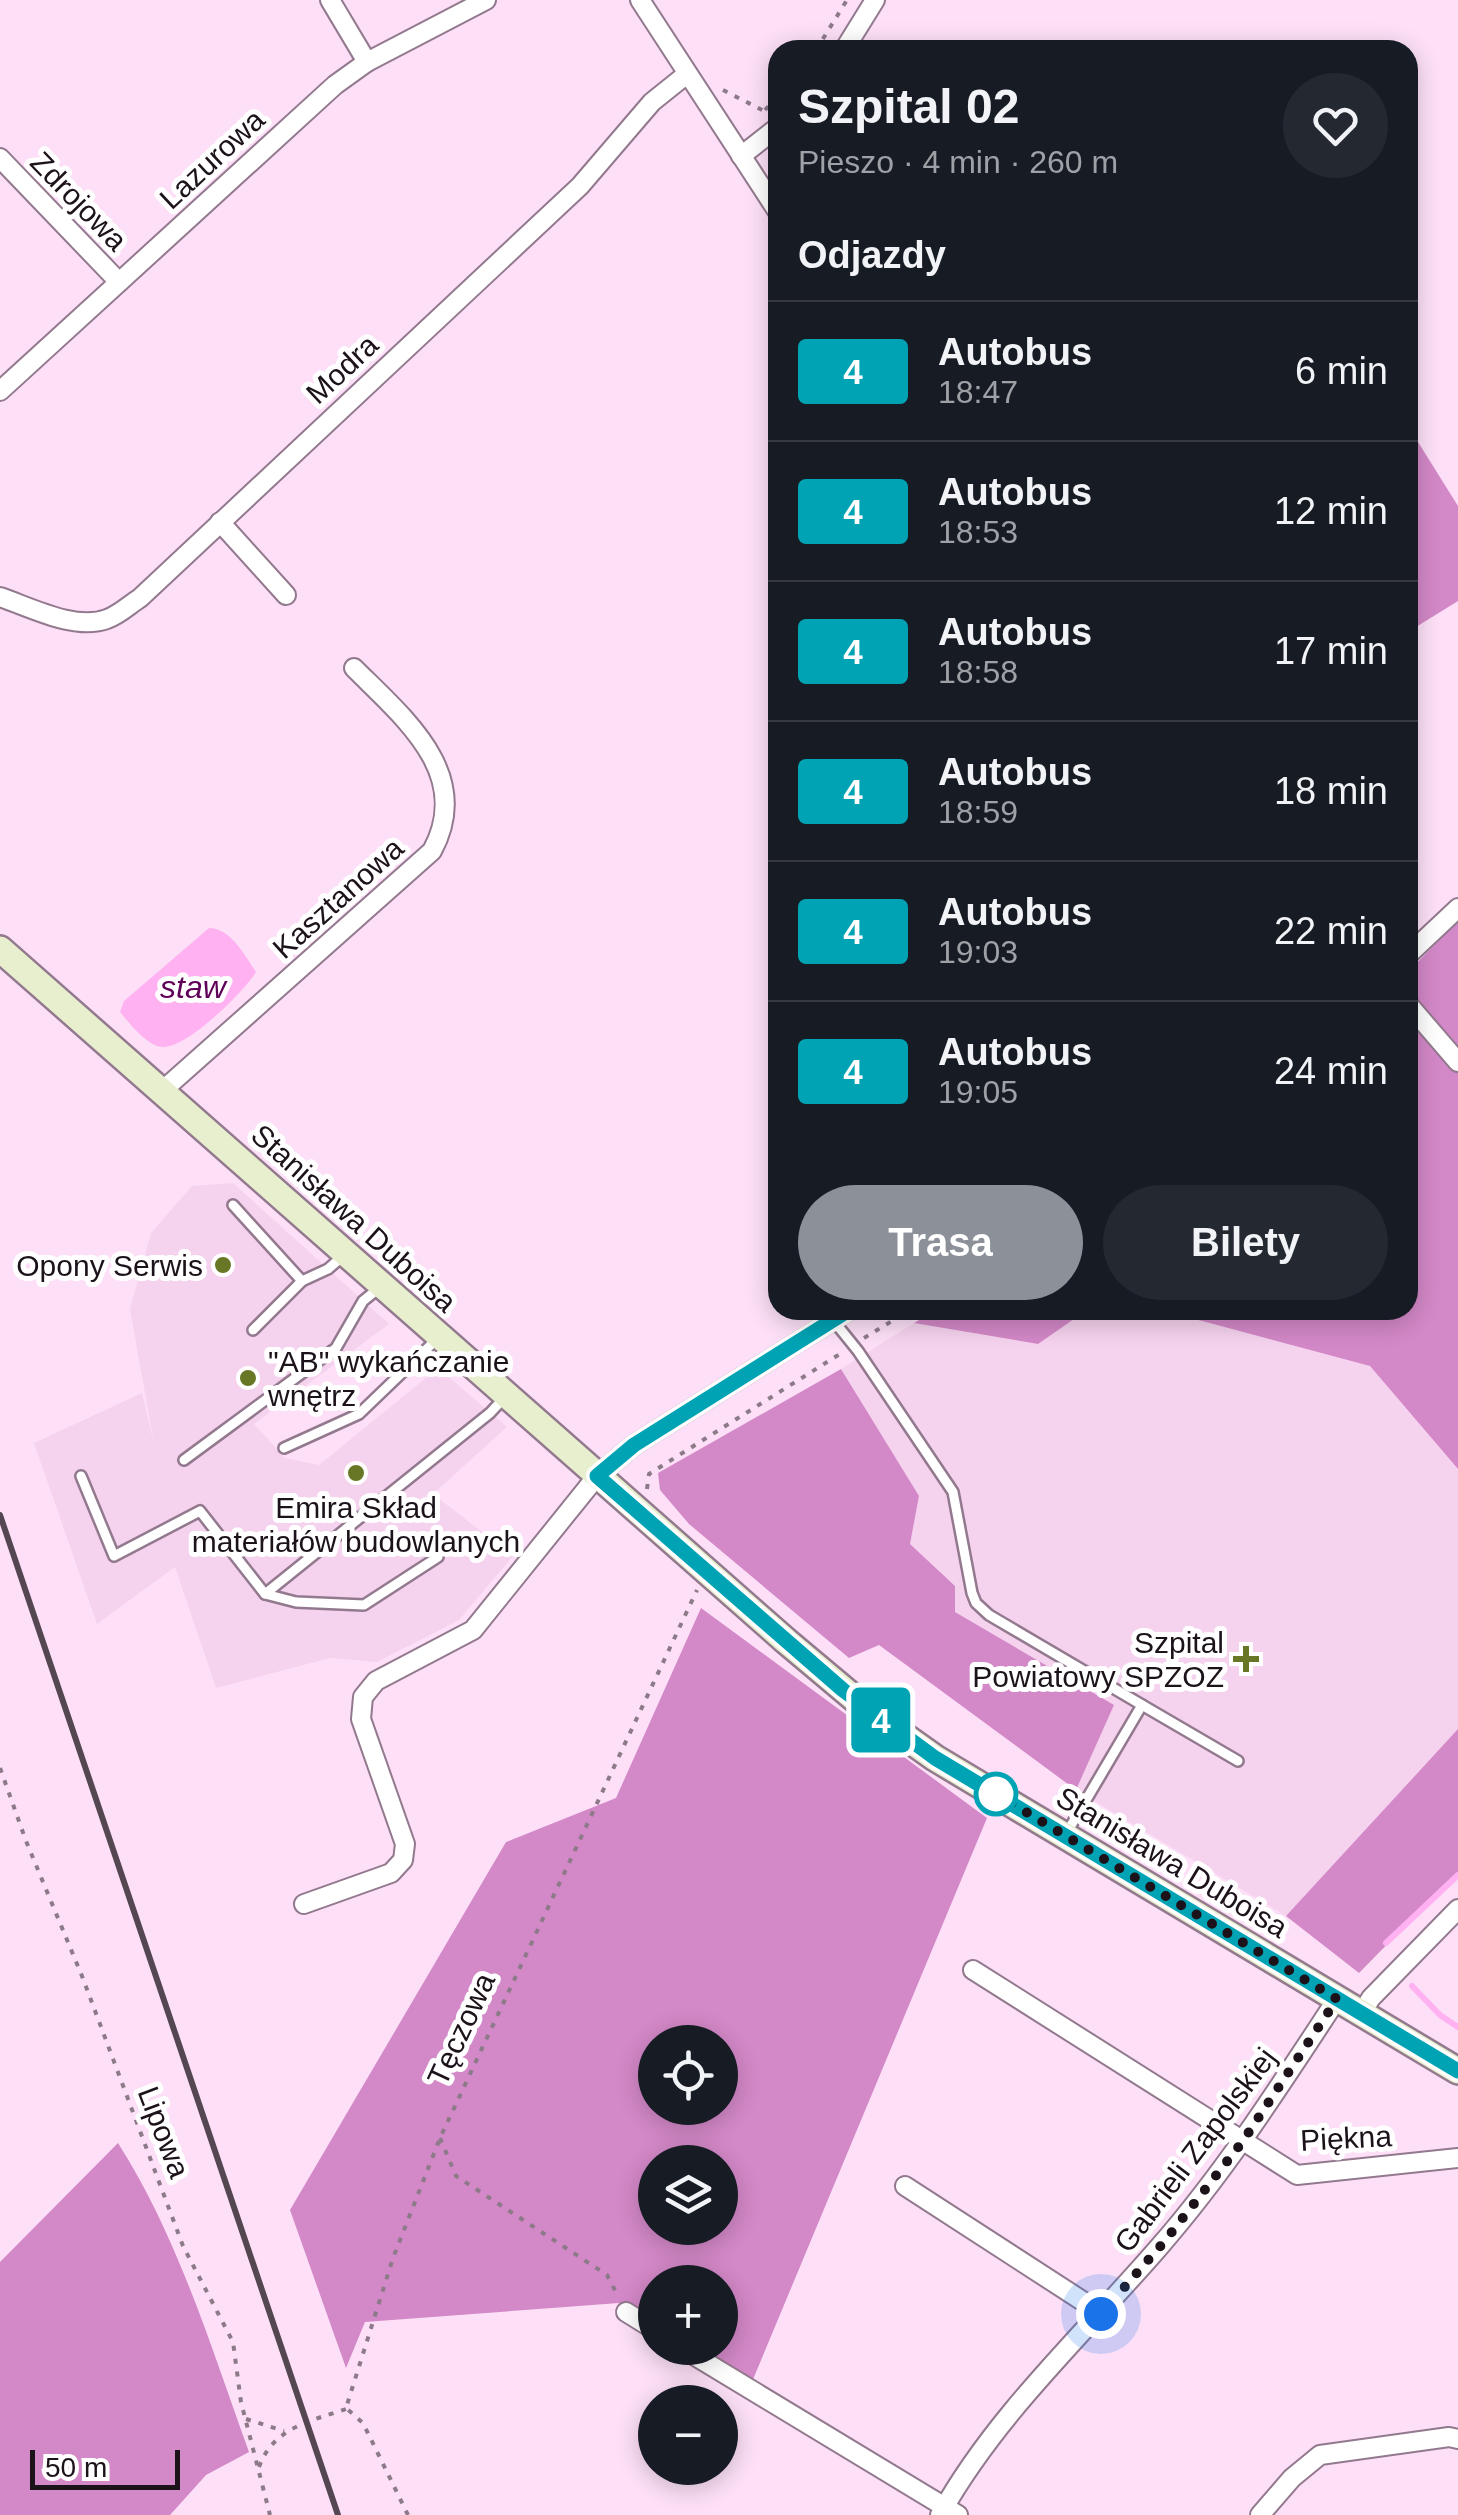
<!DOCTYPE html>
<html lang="pl">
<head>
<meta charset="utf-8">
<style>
  body { margin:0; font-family:Arial,sans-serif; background:#242831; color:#f1f3f6; height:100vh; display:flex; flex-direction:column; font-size:38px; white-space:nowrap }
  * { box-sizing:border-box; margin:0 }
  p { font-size:32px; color:#9ea1a6 }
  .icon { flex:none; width:55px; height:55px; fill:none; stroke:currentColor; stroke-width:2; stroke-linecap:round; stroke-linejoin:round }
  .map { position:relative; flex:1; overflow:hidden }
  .side { position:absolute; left:768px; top:40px; width:650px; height:1280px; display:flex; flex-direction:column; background:#171b24; border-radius:30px; box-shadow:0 5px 25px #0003 }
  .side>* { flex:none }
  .badge { padding:0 20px; border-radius:8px; font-size:35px; line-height:65px }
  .buttons { position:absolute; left:638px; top:2025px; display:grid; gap:20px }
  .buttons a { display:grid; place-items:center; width:100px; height:100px; border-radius:50%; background:#171b24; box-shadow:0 5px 25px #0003; font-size:50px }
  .scale { position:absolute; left:30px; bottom:25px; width:150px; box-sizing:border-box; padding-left:10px; border:5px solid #1c121a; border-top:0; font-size:28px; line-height:35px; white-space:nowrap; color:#1c121a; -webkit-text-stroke:8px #fff; paint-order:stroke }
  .you { position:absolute; width:50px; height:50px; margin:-25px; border:8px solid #fff; border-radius:50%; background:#1a73e8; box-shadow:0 0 0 15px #1a73e833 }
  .map>.badge { position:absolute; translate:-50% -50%; box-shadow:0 0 0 5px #fff }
  h2 { padding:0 30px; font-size:38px; line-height:90px }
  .round { display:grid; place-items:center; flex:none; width:105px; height:105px; border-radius:52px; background:#242831 }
  .summary { display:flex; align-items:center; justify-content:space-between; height:170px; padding:0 30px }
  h1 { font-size:48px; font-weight:700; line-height:75px }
  .cta { display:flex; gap:20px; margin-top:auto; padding:20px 30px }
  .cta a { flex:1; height:115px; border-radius:60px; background:#8c9099; color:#fff; font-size:40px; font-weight:700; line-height:115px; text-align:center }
  .cta a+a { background:#242831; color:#f1f3f6 }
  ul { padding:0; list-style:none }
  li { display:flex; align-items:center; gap:30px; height:140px; padding:0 30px; border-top:2px solid #363941 }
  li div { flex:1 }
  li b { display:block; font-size:38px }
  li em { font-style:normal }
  li .badge { min-width:110px; font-weight:700; text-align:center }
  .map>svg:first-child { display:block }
  .built { fill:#f5d2ee }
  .forest { fill:#d388c7; fill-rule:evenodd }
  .water { fill:#ffb1f1 }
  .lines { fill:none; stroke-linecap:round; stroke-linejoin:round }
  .stream { stroke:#ffb1f1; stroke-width:6 }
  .lane-casing { stroke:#93798e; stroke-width:14 }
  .street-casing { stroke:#93798e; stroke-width:22 }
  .secondary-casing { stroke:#93798e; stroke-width:30 }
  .path { stroke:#8d7a89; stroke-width:4; stroke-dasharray:5 8; stroke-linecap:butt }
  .lane { stroke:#fff; stroke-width:9 }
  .street { stroke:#fff; stroke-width:18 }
  .secondary { stroke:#e8efce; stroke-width:25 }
  .rail { stroke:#554752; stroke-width:6 }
  .line-casing { stroke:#fff; stroke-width:22 }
  .line { stroke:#00a3b4; stroke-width:15 }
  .walk { stroke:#1c121a; stroke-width:10; stroke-dasharray:0 18 }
  .poi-dot { fill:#677725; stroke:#fff; stroke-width:4 }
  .stop-dot { fill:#fff; stroke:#00a3b4; stroke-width:5 }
  .labels { text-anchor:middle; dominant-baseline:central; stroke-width:10; stroke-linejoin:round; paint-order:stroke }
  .street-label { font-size:30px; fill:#1c121a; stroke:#fff }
  .poi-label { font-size:30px; fill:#1c121a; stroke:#fff; text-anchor:end }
  .water-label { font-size:32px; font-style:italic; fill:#600158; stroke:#fff }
</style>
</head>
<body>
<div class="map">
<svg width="1458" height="2515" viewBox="0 0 1458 2515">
  <rect width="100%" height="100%" fill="#fde0f7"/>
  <g class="built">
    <polygon points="233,1183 389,1324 254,1424 285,1458 319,1465 438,1368 507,1427 433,1494 513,1556 459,1620 377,1662 330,1658 216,1688 175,1567 97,1624 34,1443 142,1393 154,1444 130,1309 151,1233 192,1186"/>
    <polygon points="1087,1310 1161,1310 1370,1366 1458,1469 1458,1729 1286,1916 1076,1790 1114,1705 955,1612 955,1586 910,1544 919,1496 841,1369 914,1323 1037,1344"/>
  </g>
  <g class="forest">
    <polygon points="1408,426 1458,506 1458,601 1408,632"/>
    <polygon points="1458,921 1458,1469 1370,1366 1161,1310 1408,1310 1408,972"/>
    <polygon points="937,1310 1087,1310 1038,1344 914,1323"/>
    <polygon points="841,1369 919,1496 910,1544 955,1586 955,1612 1114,1705 1076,1790 879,1645 849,1658 689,1524 660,1490 658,1473"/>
    <path d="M701,1608L987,1818L749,2389L686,2348H720V2282H655V2327L619,2303L365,2322L346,2368L290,2210L506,1842L616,1798ZM655,2042H720V2108H655ZM655,2162H720V2228H655Z"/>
    <polygon points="1458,1729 1458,1872 1359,1973 1286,1916"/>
    <path d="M118,2143C178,2237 211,2347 249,2452L206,2475L170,2515H0V2262Z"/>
  </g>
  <path class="water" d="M209,928C231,928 245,956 256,972C244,992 187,1048 163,1047C148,1047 129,1023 120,1012L124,1001Z"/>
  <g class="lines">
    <g class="stream">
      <polyline points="1386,1943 1458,1875"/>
      <polyline points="1412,1986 1440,2015 1458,2027"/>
    </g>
    <defs>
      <g id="lane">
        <polyline points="233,1205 302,1281"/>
        <polyline points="833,1320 858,1351 953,1492 972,1593 976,1603 989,1615 1142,1705 1066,1834"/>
        <polyline points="253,1330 302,1281 328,1269 343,1256"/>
        <polyline points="284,1448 359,1414 437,1339"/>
        <polyline points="184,1460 336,1348 363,1301 379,1288"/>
        <polyline points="81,1476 114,1556 200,1511 265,1594 296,1602 364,1605 438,1557"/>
        <polyline points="265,1594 490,1413 504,1398"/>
        <polyline points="1142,1705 1238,1761"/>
      </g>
      <g id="street">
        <polyline points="330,0 367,62"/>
        <polyline points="640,0 778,212"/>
        <polyline points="844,50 875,0"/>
        <polyline points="741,156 778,127"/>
        <polyline points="0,158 119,282"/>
        <polyline points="0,391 335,85 367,62 486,0"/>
        <polyline points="220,522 286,595"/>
        <path d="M0,597C30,607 75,631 107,619C119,615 129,605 140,598L580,186L652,102L687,74"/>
        <polyline points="1408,955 1458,908"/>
        <polyline points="1408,1004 1458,1062"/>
        <path d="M162,1091L432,851C474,774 404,718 354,668"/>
        <polyline points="304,1904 391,1873 403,1860 405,1844 361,1719 363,1697 376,1681 473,1630 597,1476 634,1445 849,1310"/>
        <polyline points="973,1970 1297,2175 1458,2158"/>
        <polyline points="1361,2014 1371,1998 1458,1909"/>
        <polyline points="905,2186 1101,2313"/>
        <polyline points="626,2312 655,2330"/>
        <polyline points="682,2348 958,2515"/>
        <path d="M940,2515C996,2414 1085,2333 1160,2246C1227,2169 1281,2084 1337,1999"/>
        <polyline points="1260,2515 1292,2478 1320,2455 1449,2437 1458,2439"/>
      </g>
      <polyline id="secondary" points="0,949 786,1641 873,1714 935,1758 1458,2071"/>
    </defs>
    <use href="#lane" class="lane-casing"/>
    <use href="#street" class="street-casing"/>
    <use href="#secondary" class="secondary-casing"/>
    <g class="path">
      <polyline points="816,50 847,0"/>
      <polyline points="723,90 768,113"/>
      <polyline points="765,110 778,96"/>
      <polyline points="1416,969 1416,990"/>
      <polyline points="864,1338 910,1310"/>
      <polyline points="647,1489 649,1474 843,1352"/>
      <polyline points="0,1768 26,1841 82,1976 183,2246 233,2342 241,2402 270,2515"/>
      <polyline points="440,2138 456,2176 607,2275 618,2296"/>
      <polyline points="246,2419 284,2431"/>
      <path d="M259,2467C273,2428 310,2421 346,2409"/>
      <polyline points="408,2515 363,2423 346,2408 393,2258 440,2138 697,1590"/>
    </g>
    <use href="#lane" class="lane"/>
    <use href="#street" class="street"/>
    <use href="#secondary" class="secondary"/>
    <polyline class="rail" points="0,1515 338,2515"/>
  </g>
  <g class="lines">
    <defs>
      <polyline id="line" points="849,1310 634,1445 597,1476 843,1690 935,1758 1458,2071"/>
    </defs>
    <use href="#line" class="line-casing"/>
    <use href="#line" class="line"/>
    <polyline class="walk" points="996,1794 1337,1999 1243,2141 1164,2242 1101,2314"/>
  </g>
  <g class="poi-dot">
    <circle cx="223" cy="1265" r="10"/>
    <circle cx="248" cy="1378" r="10"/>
    <circle cx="356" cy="1473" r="10"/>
    <path d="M1241 1644h10v10h10v10h-10v10h-10v-10h-10v-10h10z"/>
  </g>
  <circle class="stop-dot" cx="996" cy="1794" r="20"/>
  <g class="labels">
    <g class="street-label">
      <text transform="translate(212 159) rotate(-43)">Lazurowa</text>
      <text transform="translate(79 201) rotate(46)">Zdrojowa</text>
      <text transform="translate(342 369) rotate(-43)">Modra</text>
      <text transform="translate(338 898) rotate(-42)">Kasztanowa</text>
      <text transform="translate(354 1218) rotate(42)">Stanisława Duboisa</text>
      <text transform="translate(1172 1862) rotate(31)">Stanisława Duboisa</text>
      <text transform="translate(461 2029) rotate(-65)">Tęczowa</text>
      <text transform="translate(164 2132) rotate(69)">Lipowa</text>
      <text transform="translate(1346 2138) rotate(-3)">Piękna</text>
      <text transform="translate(1195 2150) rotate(-53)">Gabrieli Zapolskiej</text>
    </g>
    <g class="poi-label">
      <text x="203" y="1265">Opony Serwis</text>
      <text x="268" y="1361" text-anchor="start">"AB" wykańczanie<tspan x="268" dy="34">wnętrz</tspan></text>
      <text x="356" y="1507" text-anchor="middle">Emira Skład<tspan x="356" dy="34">materiałów budowlanych</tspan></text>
      <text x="1224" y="1642">Szpital<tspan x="1224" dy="34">Powiatowy SPZOZ</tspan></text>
    </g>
    <g class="water-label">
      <text x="193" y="987">staw</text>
    </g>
  </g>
</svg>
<div class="buttons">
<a><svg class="icon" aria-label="locate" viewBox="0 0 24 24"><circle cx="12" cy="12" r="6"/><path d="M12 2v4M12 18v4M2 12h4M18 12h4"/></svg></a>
<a><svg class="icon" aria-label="layers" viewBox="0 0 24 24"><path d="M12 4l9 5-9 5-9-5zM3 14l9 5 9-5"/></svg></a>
<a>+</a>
<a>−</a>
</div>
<div class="scale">50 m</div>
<div class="you" style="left:1101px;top:2314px"></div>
<b class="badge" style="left:881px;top:1720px;background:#00a3b4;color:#fff">4</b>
<section class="side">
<div class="summary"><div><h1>Szpital 02</h1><p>Pieszo · 4 min · 260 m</p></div><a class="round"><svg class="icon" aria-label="heart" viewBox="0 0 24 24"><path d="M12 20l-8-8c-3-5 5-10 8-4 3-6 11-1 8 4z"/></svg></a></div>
<h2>Odjazdy</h2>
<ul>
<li><span class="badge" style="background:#00a3b4;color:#fff">4</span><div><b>Autobus</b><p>18:47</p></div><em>6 min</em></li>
<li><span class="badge" style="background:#00a3b4;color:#fff">4</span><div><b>Autobus</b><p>18:53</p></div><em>12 min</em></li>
<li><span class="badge" style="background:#00a3b4;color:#fff">4</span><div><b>Autobus</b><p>18:58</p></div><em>17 min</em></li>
<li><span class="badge" style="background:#00a3b4;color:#fff">4</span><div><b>Autobus</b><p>18:59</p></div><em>18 min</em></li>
<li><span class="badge" style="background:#00a3b4;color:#fff">4</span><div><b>Autobus</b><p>19:03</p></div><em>22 min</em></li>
<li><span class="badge" style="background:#00a3b4;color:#fff">4</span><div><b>Autobus</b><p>19:05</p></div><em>24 min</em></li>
</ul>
<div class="cta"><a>Trasa</a><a>Bilety</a></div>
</section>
</div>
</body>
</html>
